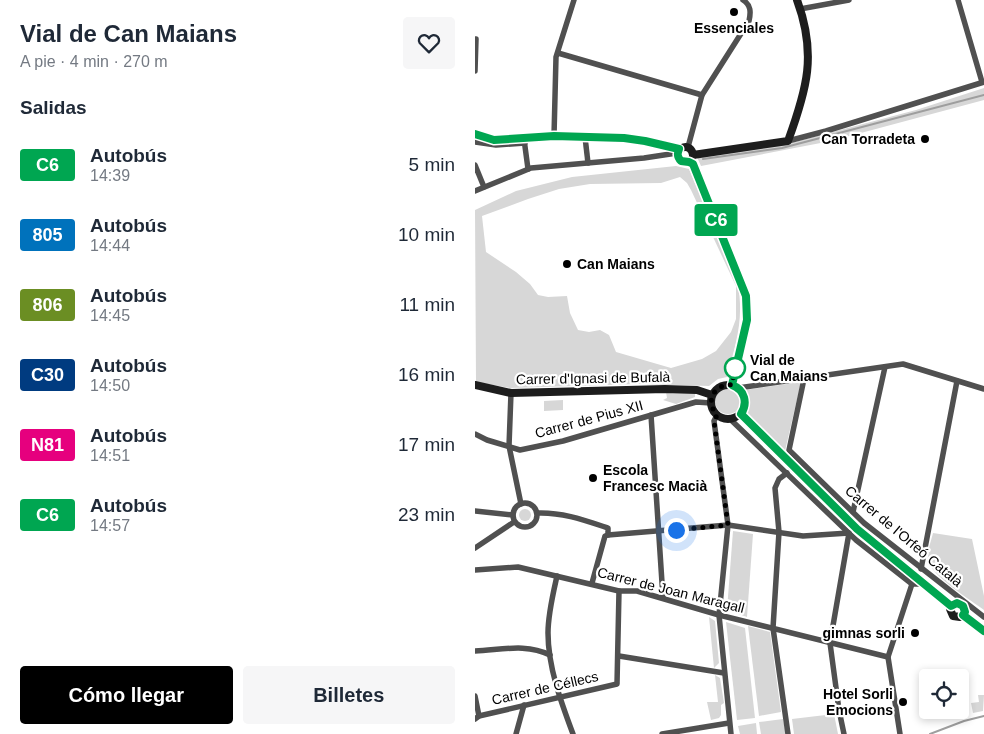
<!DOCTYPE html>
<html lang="es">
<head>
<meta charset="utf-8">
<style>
  body { margin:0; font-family:Helvetica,sans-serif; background:#f6f6f7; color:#1f2937; height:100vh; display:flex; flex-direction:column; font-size:19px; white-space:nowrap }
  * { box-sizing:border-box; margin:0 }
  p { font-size:16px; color:#747a83 }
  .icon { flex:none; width:28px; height:28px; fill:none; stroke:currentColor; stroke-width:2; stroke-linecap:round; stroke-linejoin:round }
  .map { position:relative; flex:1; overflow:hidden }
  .side { display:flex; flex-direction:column; background:#fff; width:475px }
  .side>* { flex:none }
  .badge { padding:0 10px; border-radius:4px; font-size:18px; line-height:32px }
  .fabs { position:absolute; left:444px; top:669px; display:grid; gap:10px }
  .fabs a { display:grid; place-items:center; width:50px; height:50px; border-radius:5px; background:#fff; box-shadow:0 2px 8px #0003; font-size:25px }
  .you { position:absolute; width:25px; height:25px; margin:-12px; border:4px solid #fff; border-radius:50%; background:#1a73e8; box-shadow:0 0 0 8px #1a73e833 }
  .map>.badge { position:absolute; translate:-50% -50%; box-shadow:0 0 0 2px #fff }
  h2 { padding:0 20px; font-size:19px; line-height:45px }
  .round { display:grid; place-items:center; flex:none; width:52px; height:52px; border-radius:5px; background:#f6f6f7 }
  .overview { display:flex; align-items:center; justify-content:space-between; height:85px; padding:0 20px }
  h1 { font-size:24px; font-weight:700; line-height:38px }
  .primary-button { display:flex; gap:10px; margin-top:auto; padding:10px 20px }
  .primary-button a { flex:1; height:58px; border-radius:5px; background:#000; color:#fff; font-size:20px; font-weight:700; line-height:58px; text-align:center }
  .primary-button a+a { background:#f6f6f7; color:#1f2937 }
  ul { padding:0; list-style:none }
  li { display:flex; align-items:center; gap:15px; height:70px; padding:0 20px }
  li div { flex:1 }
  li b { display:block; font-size:19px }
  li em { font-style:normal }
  li .badge { min-width:55px; font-weight:700; text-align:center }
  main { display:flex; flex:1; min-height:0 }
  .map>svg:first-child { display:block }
  .green { fill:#d7d7d7; fill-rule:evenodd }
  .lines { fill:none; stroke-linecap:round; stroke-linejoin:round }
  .stream { stroke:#9e9e9e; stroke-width:2 }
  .street { stroke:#505050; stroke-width:5.5 }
  .secondary { stroke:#1d1d1d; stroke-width:8 }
  .line-casing { stroke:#fff; stroke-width:11 }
  .line { stroke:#00a651; stroke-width:8 }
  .walk { stroke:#000; stroke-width:5; stroke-dasharray:0 9 }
  .poi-dot { fill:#000; stroke:#fff; stroke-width:2 }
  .stop-dot { fill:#fff; stroke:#00a651; stroke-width:2.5 }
  .labels { text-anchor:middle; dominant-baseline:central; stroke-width:4.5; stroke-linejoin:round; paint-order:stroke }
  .poi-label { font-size:14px; font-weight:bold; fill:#000; stroke:#fff; text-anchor:end }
  .stop-label { font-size:14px; font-weight:bold; fill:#000; stroke:#fff; text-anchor:start }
  .street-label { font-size:14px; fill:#000; stroke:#fff }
</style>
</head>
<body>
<main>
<section class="side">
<div class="overview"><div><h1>Vial de Can Maians</h1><p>A pie · 4 min · 270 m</p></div><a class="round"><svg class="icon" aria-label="heart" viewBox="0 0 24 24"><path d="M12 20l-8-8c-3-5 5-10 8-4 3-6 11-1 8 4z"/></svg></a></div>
<h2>Salidas</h2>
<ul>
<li><span class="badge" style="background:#00a651;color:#fff">C6</span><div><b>Autobús</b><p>14:39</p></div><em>5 min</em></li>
<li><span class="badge" style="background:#0072bc;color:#fff">805</span><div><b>Autobús</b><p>14:44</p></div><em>10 min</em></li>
<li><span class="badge" style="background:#6b8e23;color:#fff">806</span><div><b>Autobús</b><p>14:45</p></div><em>11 min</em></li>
<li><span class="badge" style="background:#003b80;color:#fff">C30</span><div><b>Autobús</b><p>14:50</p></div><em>16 min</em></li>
<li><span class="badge" style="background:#e6007e;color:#fff">N81</span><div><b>Autobús</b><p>14:51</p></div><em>17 min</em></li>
<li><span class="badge" style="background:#00a651;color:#fff">C6</span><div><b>Autobús</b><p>14:57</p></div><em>23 min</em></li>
</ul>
<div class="primary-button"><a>Cómo llegar</a><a>Billetes</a></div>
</section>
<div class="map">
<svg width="509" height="734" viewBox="0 0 509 734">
  <rect width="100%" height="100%" fill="#fff"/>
  <g class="green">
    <polygon points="509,88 509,100 356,141 226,166 222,157 312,144 441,110"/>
    <path d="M201,166L214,169L263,284C269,321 261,342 252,377L243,379L234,386L163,384L35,388L1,382L0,210L41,191L97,177ZM205,177L212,183L216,190L261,286V319L256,332L241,351L227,359L196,368L141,352L134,335L125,330L114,332L103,330L95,313L92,296L73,297L63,295L55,284L41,272L11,252L7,216L53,199L84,189L115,184L186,183Z"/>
    <path d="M326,382L310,451L272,413C274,404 276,398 270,390Z"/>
    <circle cx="253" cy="401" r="13"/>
    <polygon points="191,392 220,392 220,397 201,404 188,400 192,398"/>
    <polygon points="88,400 88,410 69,411 69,401"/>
    <circle cx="50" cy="515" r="6"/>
    <polygon points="258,531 278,534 272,617 252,610"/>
    <path d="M458,533L497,539L509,596V610C497,601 454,574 453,560C452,552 456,541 458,533Z"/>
    <polygon points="234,617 240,621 244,663 239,668"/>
    <polygon points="251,622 270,628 280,718 262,720"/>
    <polygon points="273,626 295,632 306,712 284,716"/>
    <polygon points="240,675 245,678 249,703 246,705 246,715 244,718 236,720 232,702 243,702"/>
    <polygon points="503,695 509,695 508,711 498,713 496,703 504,702"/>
    <polygon points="359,714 363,734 319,734 317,719"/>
    <polygon points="308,719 311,734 286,734 284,722"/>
    <polygon points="281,723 282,734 265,734 263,726"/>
  </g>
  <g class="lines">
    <g class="stream">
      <polyline points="228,159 307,148 509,95"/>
      <polyline points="455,734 489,721 509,716"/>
    </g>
    <g class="street">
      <polyline points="483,0 507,82"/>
      <polyline points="325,9 374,0"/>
      <polyline points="83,53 227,95"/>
      <polyline points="0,71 1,39"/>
      <polyline points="0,134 19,140 79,136 149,138 170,141 204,149"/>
      <polyline points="79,136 81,57 99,0"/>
      <polyline points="110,137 113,163"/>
      <polyline points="49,139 53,169"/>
      <polyline points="313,141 351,131 509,82"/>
      <polyline points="0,142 21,145 50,143"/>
      <path d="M213,147L227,95L274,21C276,12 276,5 268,0"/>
      <polyline points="0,165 9,187"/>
      <polyline points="0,191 56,168 169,158 202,153"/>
      <polyline points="329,379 314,450 389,523 509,617"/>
      <polyline points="263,388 428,364 509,389"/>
      <polyline points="36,393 34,446 46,504"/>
      <polyline points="176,415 188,598"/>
      <polyline points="242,415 239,421 253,525 244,615 256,734"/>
      <polyline points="255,419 381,540 437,584 449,584"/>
      <polyline points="0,434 12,440 45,450 88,441 221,402 236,403"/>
      <polyline points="312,473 304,479 300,488 304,532 298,628 313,734"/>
      <circle cx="50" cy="515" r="12"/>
      <polyline points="0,511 38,515"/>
      <polyline points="378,512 410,367"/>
      <path d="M62,513C87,512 109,520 133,528V535"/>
      <polyline points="0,548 39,522"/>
      <polyline points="446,569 482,381"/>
      <polyline points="0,570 43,567 144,591 162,591 244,615 413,657"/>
      <path d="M82,576C78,594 73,614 73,633C73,667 86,702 98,734"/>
      <polyline points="117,583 130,536 133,535 253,525 328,536 374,533"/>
      <path d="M0,651C26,650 51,643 75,655"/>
      <polyline points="144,656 249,673"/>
      <polyline points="0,696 4,716"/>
      <polyline points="0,719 4,716 142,684 144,591"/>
      <polyline points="41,734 49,705"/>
      <polyline points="187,734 254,723"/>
      <polyline points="369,734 364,710 355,643 374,533"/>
      <polyline points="425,734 413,657 437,584"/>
    </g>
    <g class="secondary">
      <path d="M218,155L313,141C332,89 342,54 322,0"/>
      <polyline points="214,161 217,164 221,172 271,296 272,320 257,385"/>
      <path d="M214,161L208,162L204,159C200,146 216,142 218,155"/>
      <circle cx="253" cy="402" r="17"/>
      <polyline points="0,385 36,393 190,389 222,390 237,395"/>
      <polyline points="266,414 382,529 477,606"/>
      <polyline points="477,606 475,609 478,616 485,617 488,615"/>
      <polyline points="477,606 479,604 485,604 489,608 488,615"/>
      <polyline points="488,615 509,631"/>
    </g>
  </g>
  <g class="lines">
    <defs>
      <path id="line" d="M0,134L19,140L79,136L149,138L170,141L204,149C202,154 202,157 206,161L214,162L218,164L271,296L272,320L257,385C270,390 273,403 266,414L382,529L476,606L482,603L488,606L490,612L488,615L509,631"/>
    </defs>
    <use href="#line" class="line-casing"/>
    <use href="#line" class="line"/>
    <path class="walk" d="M201,530L253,525L239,421L242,415C229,401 240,383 257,385L260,368"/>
  </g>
  <g class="poi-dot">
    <circle cx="259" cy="12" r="5"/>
    <circle cx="450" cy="139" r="5"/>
    <circle cx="92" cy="264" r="5"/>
    <circle cx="118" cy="478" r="5"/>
    <circle cx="440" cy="633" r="5"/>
    <circle cx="428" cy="702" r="5"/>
  </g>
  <circle class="stop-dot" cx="260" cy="368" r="10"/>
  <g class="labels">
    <g class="poi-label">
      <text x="259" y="28" text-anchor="middle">Essenciales</text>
      <text x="440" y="139">Can Torradeta</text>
      <text x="102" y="264" text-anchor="start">Can Maians</text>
      <text x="128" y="470" text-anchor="start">Escola<tspan x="128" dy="16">Francesc Macià</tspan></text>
      <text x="430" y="633">gimnas sorli</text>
      <text x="418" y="694">Hotel Sorli<tspan x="418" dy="16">Emocions</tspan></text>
    </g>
    <g class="stop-label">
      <text x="275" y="360">Vial de<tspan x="275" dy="16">Can Maians</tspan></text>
    </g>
    <g class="street-label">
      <text transform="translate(118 378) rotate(-1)">Carrer d'Ignasi de Bufalà</text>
      <text transform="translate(114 419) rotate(-15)">Carrer de Pius XII</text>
      <text transform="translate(429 536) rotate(40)">Carrer de l'Orfeó Català</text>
      <text transform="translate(196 590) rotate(14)">Carrer de Joan Maragall</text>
      <text transform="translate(70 688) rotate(-13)">Carrer de Céllecs</text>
    </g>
  </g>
</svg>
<div class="fabs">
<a><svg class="icon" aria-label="locate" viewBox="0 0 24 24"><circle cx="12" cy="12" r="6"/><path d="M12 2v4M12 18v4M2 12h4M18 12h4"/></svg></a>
</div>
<div class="you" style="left:201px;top:530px"></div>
<b class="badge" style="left:241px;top:220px;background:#00a651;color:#fff">C6</b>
</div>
</main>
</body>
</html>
